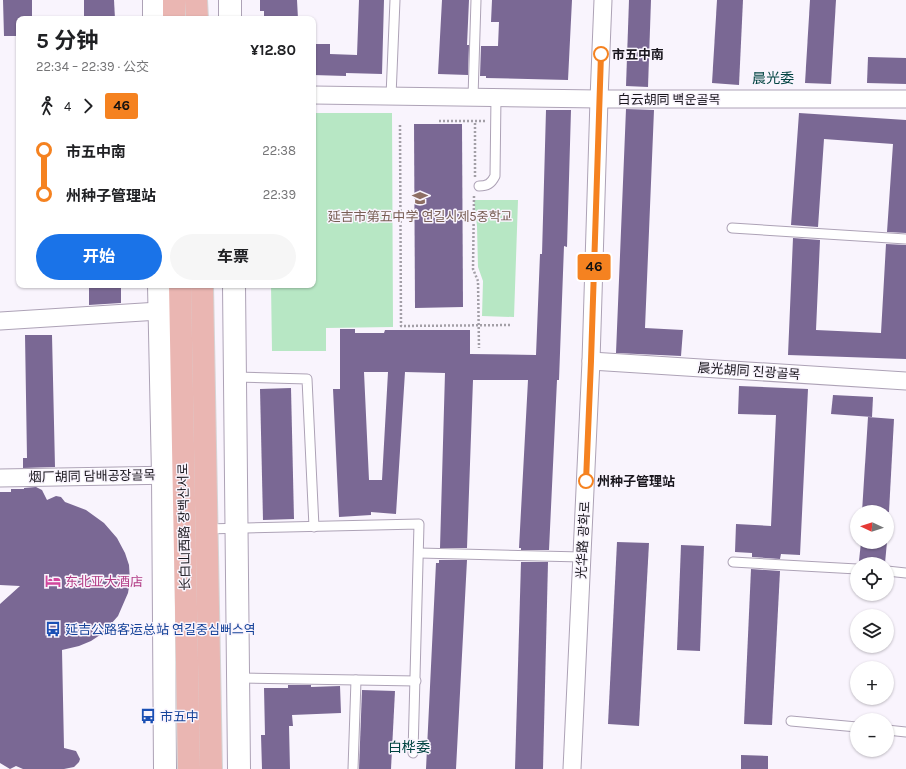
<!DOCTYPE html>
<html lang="zh">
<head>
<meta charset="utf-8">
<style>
  body { margin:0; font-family:Karla,"Noto Sans SC","Noto Sans KR",sans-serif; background:#f6f6f6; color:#202124; height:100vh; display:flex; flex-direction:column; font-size:15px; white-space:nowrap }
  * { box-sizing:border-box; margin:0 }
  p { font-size:13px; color:#757577 }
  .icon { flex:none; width:22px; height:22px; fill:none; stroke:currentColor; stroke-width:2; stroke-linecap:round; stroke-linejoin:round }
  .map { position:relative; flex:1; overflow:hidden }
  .drawer { position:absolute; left:16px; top:16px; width:300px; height:272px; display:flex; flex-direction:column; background:#fff; border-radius:8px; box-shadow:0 1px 3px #0004 }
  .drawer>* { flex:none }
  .badge { padding:0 8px; border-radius:3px; font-size:14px; line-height:26px }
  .needle { width:26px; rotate:274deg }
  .buttons { position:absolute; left:850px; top:505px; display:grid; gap:8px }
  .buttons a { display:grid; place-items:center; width:44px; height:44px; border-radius:50%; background:#fff; box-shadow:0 1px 3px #0004; font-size:20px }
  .map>.badge { position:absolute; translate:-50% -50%; box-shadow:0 0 0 2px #fff }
  .legs { display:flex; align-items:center; gap:6px; height:44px; padding:0 20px; font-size:13px }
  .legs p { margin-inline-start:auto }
  .overview { display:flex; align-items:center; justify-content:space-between; height:68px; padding:0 20px }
  h1 { font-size:22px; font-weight:700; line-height:30px }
  .primary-button { display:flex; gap:8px; margin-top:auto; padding:8px 20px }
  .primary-button a { flex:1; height:46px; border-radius:24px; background:#1a73e8; color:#fff; font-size:16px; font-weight:700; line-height:46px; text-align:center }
  .primary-button a+a { background:#f6f6f6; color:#202124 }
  ul { padding:0 20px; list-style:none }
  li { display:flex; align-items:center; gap:14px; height:44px; font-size:15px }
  li i { display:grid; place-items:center; width:6px; height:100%; margin:0 5px; background:currentColor }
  li i::after { content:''; width:10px; height:10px; margin:-5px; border:3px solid; border-radius:50%; background:#fff }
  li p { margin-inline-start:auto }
  li:first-child i { background:linear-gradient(#0000 50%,currentColor 0) }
  li:last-child i { background:linear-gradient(currentColor 50%,#0000 0) }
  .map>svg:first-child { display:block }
  .green { fill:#b7e7c4 }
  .building { fill:#7a6894; fill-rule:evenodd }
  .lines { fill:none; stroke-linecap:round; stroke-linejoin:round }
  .lane-casing { stroke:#ada2b6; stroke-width:11 }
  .street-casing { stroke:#ada2b6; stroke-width:19 }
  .secondary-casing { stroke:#ada2b6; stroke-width:24 }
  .primary-casing { stroke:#d6d5d6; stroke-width:24 }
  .path { stroke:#a39fa7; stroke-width:2.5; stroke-dasharray:2 2; stroke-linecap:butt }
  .lane { stroke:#fff; stroke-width:9 }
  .street { stroke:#fff; stroke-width:17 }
  .secondary { stroke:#fff; stroke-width:22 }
  .primary { stroke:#eab6b2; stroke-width:22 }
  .line-1-casing { stroke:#fff; stroke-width:9 }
  .line-1 { stroke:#f58220; stroke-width:6 }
  .stop-1-dot { fill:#fff; stroke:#f58220; stroke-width:2 }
  .labels { text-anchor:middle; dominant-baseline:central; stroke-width:3; stroke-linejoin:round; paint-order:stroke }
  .stop-label { font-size:13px; font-weight:bold; fill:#19161d; stroke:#f9f4fd; text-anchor:start }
  .street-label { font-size:13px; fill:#19161d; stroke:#f9f4fd }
  .education-label { font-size:13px; fill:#785e54; stroke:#f9f4fd }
  .hotel-label { font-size:13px; fill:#b23c85; stroke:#f9f4fd; text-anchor:start }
  .transit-label { font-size:13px; fill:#164399; stroke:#f9f4fd; text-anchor:start }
  .neighbourhood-label { font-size:14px; fill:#004341; stroke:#f9f4fd }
</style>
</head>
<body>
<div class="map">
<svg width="906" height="769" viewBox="0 0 906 769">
  <rect width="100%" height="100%" fill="#f9f4fd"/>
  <g class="green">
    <polygon points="313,113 392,113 393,327 326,328 326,351 272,351 271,285 313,285"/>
    <polygon points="474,200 518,200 514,317 482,316 483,281 478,267 477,226"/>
  </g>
  <g class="building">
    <polygon points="3,0 32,0 32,19 19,19 19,36 4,36"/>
    <polygon points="84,0 114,0 115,19 84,19"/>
    <polygon points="260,0 297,0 298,19 264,19 264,11 260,11"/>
    <polygon points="359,0 384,0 382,74 346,73 346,76 313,75 313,44 330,44 330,54 357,55"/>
    <polygon points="442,0 469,0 467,45 469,45 468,75 438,74"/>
    <polygon points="492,0 572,0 568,80 486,78 486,76 480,76 481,46 498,46 499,22 491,22"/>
    <polygon points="629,0 651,0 648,87 626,86"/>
    <polygon points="717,0 743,0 739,85 712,83"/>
    <polygon points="810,0 836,0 831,84 805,83"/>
    <polygon points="868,57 906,58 906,84 867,83"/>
    <polygon points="626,109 654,110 645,328 683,330 681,356 616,353"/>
    <path d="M546,110H571L567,247L564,246L559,380H557L549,550H521V548H519L528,380H473L467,548H440L445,373L405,372L396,514L371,512V515L339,517L333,389H340V329H355V333H384L385,330H470V354L536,355L540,254H542ZM364,372H388L382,480H369Z"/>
    <polygon points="799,113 906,120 906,233 887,232 893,144 824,139 818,227 791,225"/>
    <polygon points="414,124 462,124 463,307 415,308"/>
    <polygon points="793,238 820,240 816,330 881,333 886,244 906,245 906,359 788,355"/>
    <polygon points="89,285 121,285 121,303 89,305"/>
    <polygon points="25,335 52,335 55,467 23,468 23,458 27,458"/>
    <polygon points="739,386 808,389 800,555 781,554 780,559 752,557 752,553 735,552 736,524 771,526 776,415 738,414"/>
    <polygon points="291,388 294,519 263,520 260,389"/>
    <polygon points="833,395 873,397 872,417 831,414"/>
    <polygon points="868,417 894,419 889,512 862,512"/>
    <polygon points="36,487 42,490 47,500 56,496 61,497 65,502 86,510 104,523 117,538 125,553 129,565 130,581 128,593 118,616 103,633 91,641 79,646 62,650 64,748 76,751 80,759 79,762 74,767 64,769 23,769 16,766 10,769 0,763 0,604 20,586 0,585 0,492 11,492 11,489 24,489 24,488"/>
    <polygon points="617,542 649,543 639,726 608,724"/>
    <polygon points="861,542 887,542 885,563 859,561"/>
    <polygon points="681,545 704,546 700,651 677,650"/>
    <polygon points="439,560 467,560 456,769 426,769 436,563 439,563"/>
    <polygon points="521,562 548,562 543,769 515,769"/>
    <polygon points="751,569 780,571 772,725 744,724"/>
    <polygon points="288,685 311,685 311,687 340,686 341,713 292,715 293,726 289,726 290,769 262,769 261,735 265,735 264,688 288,688"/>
    <polygon points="362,690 395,691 391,769 359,769"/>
    <polygon points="741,755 768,756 768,769 741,769"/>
  </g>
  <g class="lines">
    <defs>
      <g id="lane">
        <polyline points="391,96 395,0"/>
        <polyline points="473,97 476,0"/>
        <path d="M479,186C487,186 491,184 495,176L496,97"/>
        <polyline points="732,228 906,239"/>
        <polyline points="235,377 307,379 314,527"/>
        <polyline points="206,529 419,524 413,753"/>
        <polyline points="419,553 582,557"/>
        <polyline points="733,562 857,569"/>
        <polyline points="887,571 906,573"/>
        <polyline points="239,678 416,681"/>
        <polyline points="791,721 857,727"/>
        <polyline points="887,730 906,732"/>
        <polyline points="353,769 356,680"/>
      </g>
      <g id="street">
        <polyline points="313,95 599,99 906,99"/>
        <polyline points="0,321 159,311"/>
        <polyline points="591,361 906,381"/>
        <polyline points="0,478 176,475"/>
        <polyline points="572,769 591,361 599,99 603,0"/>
      </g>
      <g id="secondary">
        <polyline points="154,0 154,19"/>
        <polyline points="230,0 230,19"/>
        <polyline points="159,285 163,475 165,769"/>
        <polyline points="234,285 239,769"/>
      </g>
      <g id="primary">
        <polyline points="174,0 174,19"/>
        <polyline points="196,0 197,19"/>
        <polyline points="180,285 189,769"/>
        <polyline points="202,285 211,769"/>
      </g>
    </defs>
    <use href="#lane" class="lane-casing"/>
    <use href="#street" class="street-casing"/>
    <use href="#secondary" class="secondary-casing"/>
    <use href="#primary" class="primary-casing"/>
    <g class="path">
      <polyline points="439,121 485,121"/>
      <polyline points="400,125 401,326 512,325"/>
      <polyline points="475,177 475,121"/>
      <polyline points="474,196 473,269 478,281 479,348"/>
      <polyline points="462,217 474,217"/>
    </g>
    <use href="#lane" class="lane"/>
    <use href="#street" class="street"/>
    <use href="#secondary" class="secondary"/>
    <use href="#primary" class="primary"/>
  </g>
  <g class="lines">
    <defs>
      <polyline id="line-1" points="586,481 591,361 601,54"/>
    </defs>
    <use href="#line-1" class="line-1-casing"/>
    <use href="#line-1" class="line-1"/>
  </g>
  <defs>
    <symbol id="school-bare" viewBox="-9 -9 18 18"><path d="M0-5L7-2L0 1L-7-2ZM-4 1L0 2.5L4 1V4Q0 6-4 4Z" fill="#8d6e63" stroke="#f9f4fd" stroke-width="2.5" paint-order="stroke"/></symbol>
    <symbol id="hotel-bare" viewBox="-9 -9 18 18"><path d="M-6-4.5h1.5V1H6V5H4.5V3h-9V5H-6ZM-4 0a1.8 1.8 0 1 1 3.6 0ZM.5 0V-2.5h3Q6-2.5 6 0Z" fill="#d1479c" stroke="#f9f4fd" stroke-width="2.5" paint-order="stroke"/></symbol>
    <symbol id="bus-bare" viewBox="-9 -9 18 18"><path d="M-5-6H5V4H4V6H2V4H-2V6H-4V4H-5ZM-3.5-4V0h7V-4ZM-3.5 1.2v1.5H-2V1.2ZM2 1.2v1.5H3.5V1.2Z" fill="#1a4fb4" stroke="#f9f4fd" stroke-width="2.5" paint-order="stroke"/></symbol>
  </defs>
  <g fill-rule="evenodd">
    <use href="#school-bare" x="409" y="187" width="22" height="22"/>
    <use href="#hotel-bare" x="42" y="570" width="22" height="22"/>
    <use href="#bus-bare" x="42" y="618" width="22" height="22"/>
    <use href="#bus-bare" x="137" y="705" width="22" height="22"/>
  </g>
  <g class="stop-1-dot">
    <circle cx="601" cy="54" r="7"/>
    <circle cx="586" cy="481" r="7"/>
  </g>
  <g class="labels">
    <g class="stop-label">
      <text x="612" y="54">市五中南</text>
      <text x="597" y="481">州种子管理站</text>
    </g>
    <g class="street-label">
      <text x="669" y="99">白云胡同 백운골목</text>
      <text transform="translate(749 371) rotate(4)">晨光胡同 진광골목</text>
      <text transform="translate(92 476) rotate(-1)">烟厂胡同 담배공장골목</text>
      <text transform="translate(184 527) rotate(-91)">长白山西路 장백산서로</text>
      <text transform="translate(583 540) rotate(-87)">光华路 광화로</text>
    </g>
    <g class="education-label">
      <text x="420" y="216">延吉市第五中学 연길시제5중학교</text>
    </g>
    <g class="hotel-label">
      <text x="65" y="581">东北亚大酒店</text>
    </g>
    <g class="transit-label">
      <text x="65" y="629">延吉公路客运总站 연길중심뻐스역</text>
      <text x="160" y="716">市五中</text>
    </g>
    <g class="neighbourhood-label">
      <text x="773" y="78">晨光委</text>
      <text x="409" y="747">白桦委</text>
    </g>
  </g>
</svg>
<div class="buttons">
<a><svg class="needle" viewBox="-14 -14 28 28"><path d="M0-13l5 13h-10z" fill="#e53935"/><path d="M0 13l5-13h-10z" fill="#757577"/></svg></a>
<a><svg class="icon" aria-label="locate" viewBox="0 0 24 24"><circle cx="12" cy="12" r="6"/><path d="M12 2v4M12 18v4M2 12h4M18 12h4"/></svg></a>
<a><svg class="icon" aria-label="layers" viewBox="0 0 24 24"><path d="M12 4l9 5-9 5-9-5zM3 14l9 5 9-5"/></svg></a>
<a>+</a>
<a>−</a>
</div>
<b class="badge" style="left:594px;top:267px;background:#f58220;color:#111">46</b>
<section class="drawer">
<div class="overview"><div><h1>5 分钟</h1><p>22:34 – 22:39 · 公交</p></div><b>¥12.80</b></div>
<div class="legs"><svg class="icon" aria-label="walk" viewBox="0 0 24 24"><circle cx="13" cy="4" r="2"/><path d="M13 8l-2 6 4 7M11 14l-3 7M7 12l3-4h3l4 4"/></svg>4<svg class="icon" aria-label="forward" viewBox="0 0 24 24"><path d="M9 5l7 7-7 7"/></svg><b class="badge" style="background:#f58220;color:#111">46</b></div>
<ul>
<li><i style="color:#f58220"></i><b>市五中南</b><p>22:38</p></li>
<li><i style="color:#f58220"></i><b>州种子管理站</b><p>22:39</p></li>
</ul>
<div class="primary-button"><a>开始</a><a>车票</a></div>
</section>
</div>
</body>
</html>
